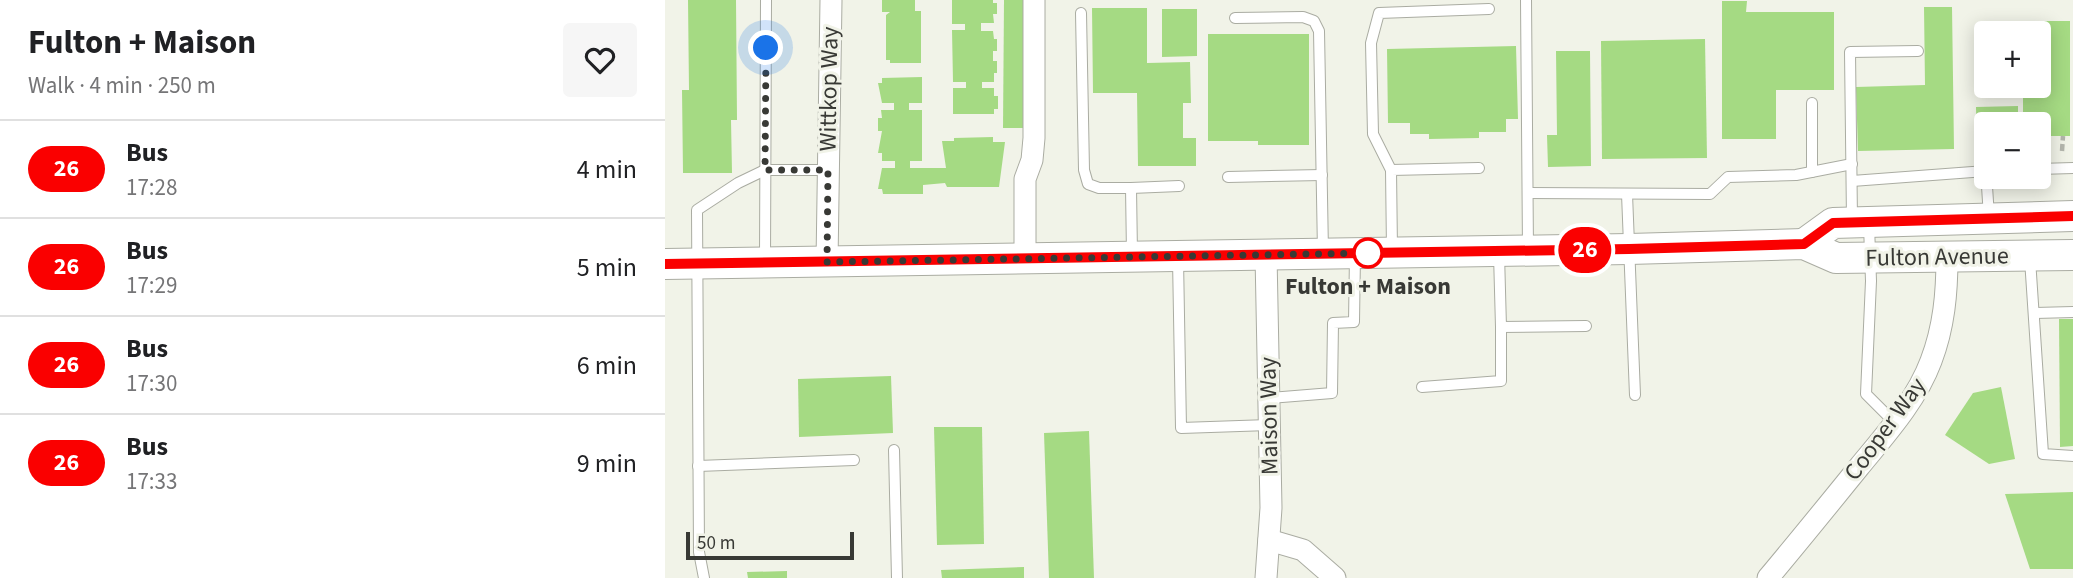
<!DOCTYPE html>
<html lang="en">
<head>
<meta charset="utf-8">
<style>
  body { margin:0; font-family:"Source Sans 3",sans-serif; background:#f6f6f6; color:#202124; height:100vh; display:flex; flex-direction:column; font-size:26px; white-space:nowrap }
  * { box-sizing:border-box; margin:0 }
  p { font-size:23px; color:#757577 }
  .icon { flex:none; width:38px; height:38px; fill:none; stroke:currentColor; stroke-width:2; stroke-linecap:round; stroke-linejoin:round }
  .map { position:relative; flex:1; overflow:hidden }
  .sheet { display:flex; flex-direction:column; background:#fff; width:665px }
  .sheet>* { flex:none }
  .badge { padding:0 14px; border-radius:23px; font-size:24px; line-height:46px }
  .fabs { position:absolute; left:1309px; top:21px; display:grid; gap:14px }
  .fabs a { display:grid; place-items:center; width:77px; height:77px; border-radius:7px; background:#fff; box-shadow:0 4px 18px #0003; font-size:35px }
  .scale { position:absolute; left:21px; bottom:18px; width:168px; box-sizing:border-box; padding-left:7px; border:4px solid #383935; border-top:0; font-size:19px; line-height:24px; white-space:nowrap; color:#383935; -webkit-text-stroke:5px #f1f3e8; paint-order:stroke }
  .you { position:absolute; width:35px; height:35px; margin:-18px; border:5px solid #fff; border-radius:50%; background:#1a73e8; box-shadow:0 0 0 10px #1a73e833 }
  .map>.badge { position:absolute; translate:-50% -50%; box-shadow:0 0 0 4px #fff }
  .round { display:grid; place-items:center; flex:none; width:74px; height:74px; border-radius:7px; background:#f6f6f6 }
  .headline { display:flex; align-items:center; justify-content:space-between; height:119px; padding:0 28px }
  h1 { font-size:33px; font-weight:700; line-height:52px }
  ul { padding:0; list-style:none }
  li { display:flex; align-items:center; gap:21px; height:98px; padding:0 28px; border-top:2px solid #e0e0e0 }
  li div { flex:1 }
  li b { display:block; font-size:26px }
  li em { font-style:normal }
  li .badge { min-width:77px; font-weight:700; text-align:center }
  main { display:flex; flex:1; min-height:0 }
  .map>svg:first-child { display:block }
  .building { fill:#a5da83 }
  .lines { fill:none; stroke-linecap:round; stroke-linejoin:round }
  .lane-casing { stroke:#aaaca2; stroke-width:12 }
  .street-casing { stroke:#aaaca2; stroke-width:23 }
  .secondary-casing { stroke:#aaaca2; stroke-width:32 }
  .path { stroke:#b3b5ac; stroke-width:4.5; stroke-dasharray:7 3.5; stroke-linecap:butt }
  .lane { stroke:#fff; stroke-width:10 }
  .street { stroke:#fff; stroke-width:21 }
  .secondary { stroke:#fff; stroke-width:30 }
  .line-casing { stroke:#fff; stroke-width:16 }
  .line { stroke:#fa0000; stroke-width:10 }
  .walk { stroke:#383935; stroke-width:7; stroke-dasharray:0 12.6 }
  .stop-dot { fill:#fff; stroke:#fa0000; stroke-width:3.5 }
  .labels { text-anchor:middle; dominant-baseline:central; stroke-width:6; stroke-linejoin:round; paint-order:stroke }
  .street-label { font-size:24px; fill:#383935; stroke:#f1f3e8 }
  .stop-label { font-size:24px; font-weight:bold; fill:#383935; stroke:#f1f3e8 }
</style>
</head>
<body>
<main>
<section class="sheet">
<div class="headline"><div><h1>Fulton + Maison</h1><p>Walk · 4 min · 250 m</p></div><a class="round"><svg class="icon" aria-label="heart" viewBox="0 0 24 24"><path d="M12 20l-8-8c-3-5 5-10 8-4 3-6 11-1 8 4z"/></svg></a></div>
<ul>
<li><span class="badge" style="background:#fa0000;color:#fff">26</span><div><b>Bus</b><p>17:28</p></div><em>4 min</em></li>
<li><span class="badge" style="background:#fa0000;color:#fff">26</span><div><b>Bus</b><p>17:29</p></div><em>5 min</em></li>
<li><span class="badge" style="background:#fa0000;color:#fff">26</span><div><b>Bus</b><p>17:30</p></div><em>6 min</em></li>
<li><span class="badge" style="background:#fa0000;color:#fff">26</span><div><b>Bus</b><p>17:33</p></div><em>9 min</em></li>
</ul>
</section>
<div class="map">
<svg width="1408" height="578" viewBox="0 0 1408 578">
  <rect width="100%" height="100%" fill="#f1f3e8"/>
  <g class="building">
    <polygon points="23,0 71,0 72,120 66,120 67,173 18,173 17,90 24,90"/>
    <polygon points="217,0 250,0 250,11 256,11 256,63 225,63 225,60 221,60 221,15 225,12 217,12"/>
    <polygon points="287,0 328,0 328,3 332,3 332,14 328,14 329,23 316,23 316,31 328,31 329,39 332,39 332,51 328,51 328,61 332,61 332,73 329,73 329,82 317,82 317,88 329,88 329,96 333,96 333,109 329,109 329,114 288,114 288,88 301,88 301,82 288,82 287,30 300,30 300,24 287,24"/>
    <polygon points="339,0 360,0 359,128 338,128"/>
    <polygon points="1057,1 1082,1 1081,12 1169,12 1169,90 1111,90 1111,139 1057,139"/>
    <polygon points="1259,7 1287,7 1289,149 1193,151 1191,87 1260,85"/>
    <polygon points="427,8 482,8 482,63 525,62 526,103 518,103 518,138 531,138 531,166 473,166 472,93 428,93"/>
    <polygon points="497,9 532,9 532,56 497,57"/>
    <polygon points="1350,21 1405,21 1405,136 1374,136 1374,124 1358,124 1358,86 1374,86 1374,33 1350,33"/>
    <polygon points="543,34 644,34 644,145 593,145 593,141 543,141"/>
    <polygon points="1040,39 1042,158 937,159 936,41"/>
    <polygon points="851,46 853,119 841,119 841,132 814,132 814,138 764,139 764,134 745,134 745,123 723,123 722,49"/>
    <polygon points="891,51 925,51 926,166 883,167 882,135 892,135"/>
    <polygon points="257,77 257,103 244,103 244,110 257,110 257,161 245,161 245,168 281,168 277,141 289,141 289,138 328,137 328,142 340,142 334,187 282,187 280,183 258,185 258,194 218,194 217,189 213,189 217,168 230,168 230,161 217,161 217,153 213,153 217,131 213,131 213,118 217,118 216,110 229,110 229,103 217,103 213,83 217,83 217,78"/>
    <polygon points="1353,106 1353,124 1321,124 1321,154 1312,154 1311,107"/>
    <polygon points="1394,319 1408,319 1408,446 1395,447"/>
    <polygon points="226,376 228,433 134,437 133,379"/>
    <polygon points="1336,387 1350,459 1324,464 1280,435 1308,393"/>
    <polygon points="269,427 317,427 319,544 272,545"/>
    <polygon points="424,431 429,578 384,578 379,433"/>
    <polygon points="1408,492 1408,569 1365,569 1340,494"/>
    <polygon points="359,567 359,578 277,578 276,570"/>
    <polygon points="122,571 122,578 83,578 82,572"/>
  </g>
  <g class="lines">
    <defs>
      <g id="lane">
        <polyline points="861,0 863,249"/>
        <polyline points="416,13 419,170 423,184 434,188 466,188 467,254"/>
        <polyline points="570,18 638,17 649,21 654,31 658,252"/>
        <polyline points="1374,169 1408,168"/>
        <polyline points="726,170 708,134 706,43 714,13 824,9"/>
        <polyline points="1321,171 1324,217"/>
        <polyline points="1147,172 1147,103"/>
        <polyline points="563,177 657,175"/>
        <polyline points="1187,181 1321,171"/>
        <polyline points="466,188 514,186"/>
        <polyline points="863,193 1045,194 1063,177 1131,175 1187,164"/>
        <polyline points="962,194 970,395"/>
        <polyline points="1187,220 1185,52 1253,51"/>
        <polyline points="1204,225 1206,281 1201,394 1230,423"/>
        <polyline points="727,250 726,170 814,168"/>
        <polyline points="834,254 836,327 921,326"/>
        <polyline points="513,259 516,428 604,425"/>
        <polyline points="1365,259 1378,454 1408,456"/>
        <polyline points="100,260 101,0"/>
        <polyline points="1370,313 1408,312"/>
        <polyline points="757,387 836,381 836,327"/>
        <polyline points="604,398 667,393 668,323 689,322 690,255"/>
        <polyline points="229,450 232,578"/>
        <polyline points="33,466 189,460"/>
        <polyline points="39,578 34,552 32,210 73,183 100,170 163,170"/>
      </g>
      <g id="street">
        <polyline points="601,255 606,508 601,578"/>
        <polyline points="360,258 360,179 367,160 369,138 369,0"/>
        <polyline points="162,262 166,0"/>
        <polyline points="604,540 638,550 670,578"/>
        <path d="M1103,578C1134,541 1164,504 1194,467C1221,434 1251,401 1266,361C1279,327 1282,293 1282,257"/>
      </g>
      <g id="secondary">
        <polyline points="1139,244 1168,223 1408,216"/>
        <polyline points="0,264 964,249 1139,244 1171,258 1408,255"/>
      </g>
    </defs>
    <use href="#lane" class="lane-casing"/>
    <use href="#street" class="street-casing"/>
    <use href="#secondary" class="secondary-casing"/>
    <polyline class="path" points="1397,151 1398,136"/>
    <use href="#lane" class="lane"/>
    <use href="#street" class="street"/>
    <use href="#secondary" class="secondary"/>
  </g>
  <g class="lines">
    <defs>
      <polyline id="line" points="0,264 964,249 1139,244 1168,223 1408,216"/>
    </defs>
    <use href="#line" class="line-casing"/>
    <use href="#line" class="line"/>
    <polyline class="walk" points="101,48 100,170 163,170 162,262 709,253 703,253"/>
  </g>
  <circle class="stop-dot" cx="703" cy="253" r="14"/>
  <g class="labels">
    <g class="street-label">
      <text transform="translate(164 89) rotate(-89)">Wittkop Way</text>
      <text transform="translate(1272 257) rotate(-1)">Fulton Avenue</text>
      <text transform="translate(604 416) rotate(-91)">Maison Way</text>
      <text transform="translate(1220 429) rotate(-54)">Cooper Way</text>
    </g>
    <g class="stop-label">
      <text x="703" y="286">Fulton + Maison</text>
    </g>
  </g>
</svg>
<div class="fabs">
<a>+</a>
<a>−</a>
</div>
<div class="scale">50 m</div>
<div class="you" style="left:101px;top:48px"></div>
<b class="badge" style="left:920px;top:250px;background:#fa0000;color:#fff">26</b>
</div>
</main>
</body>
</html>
